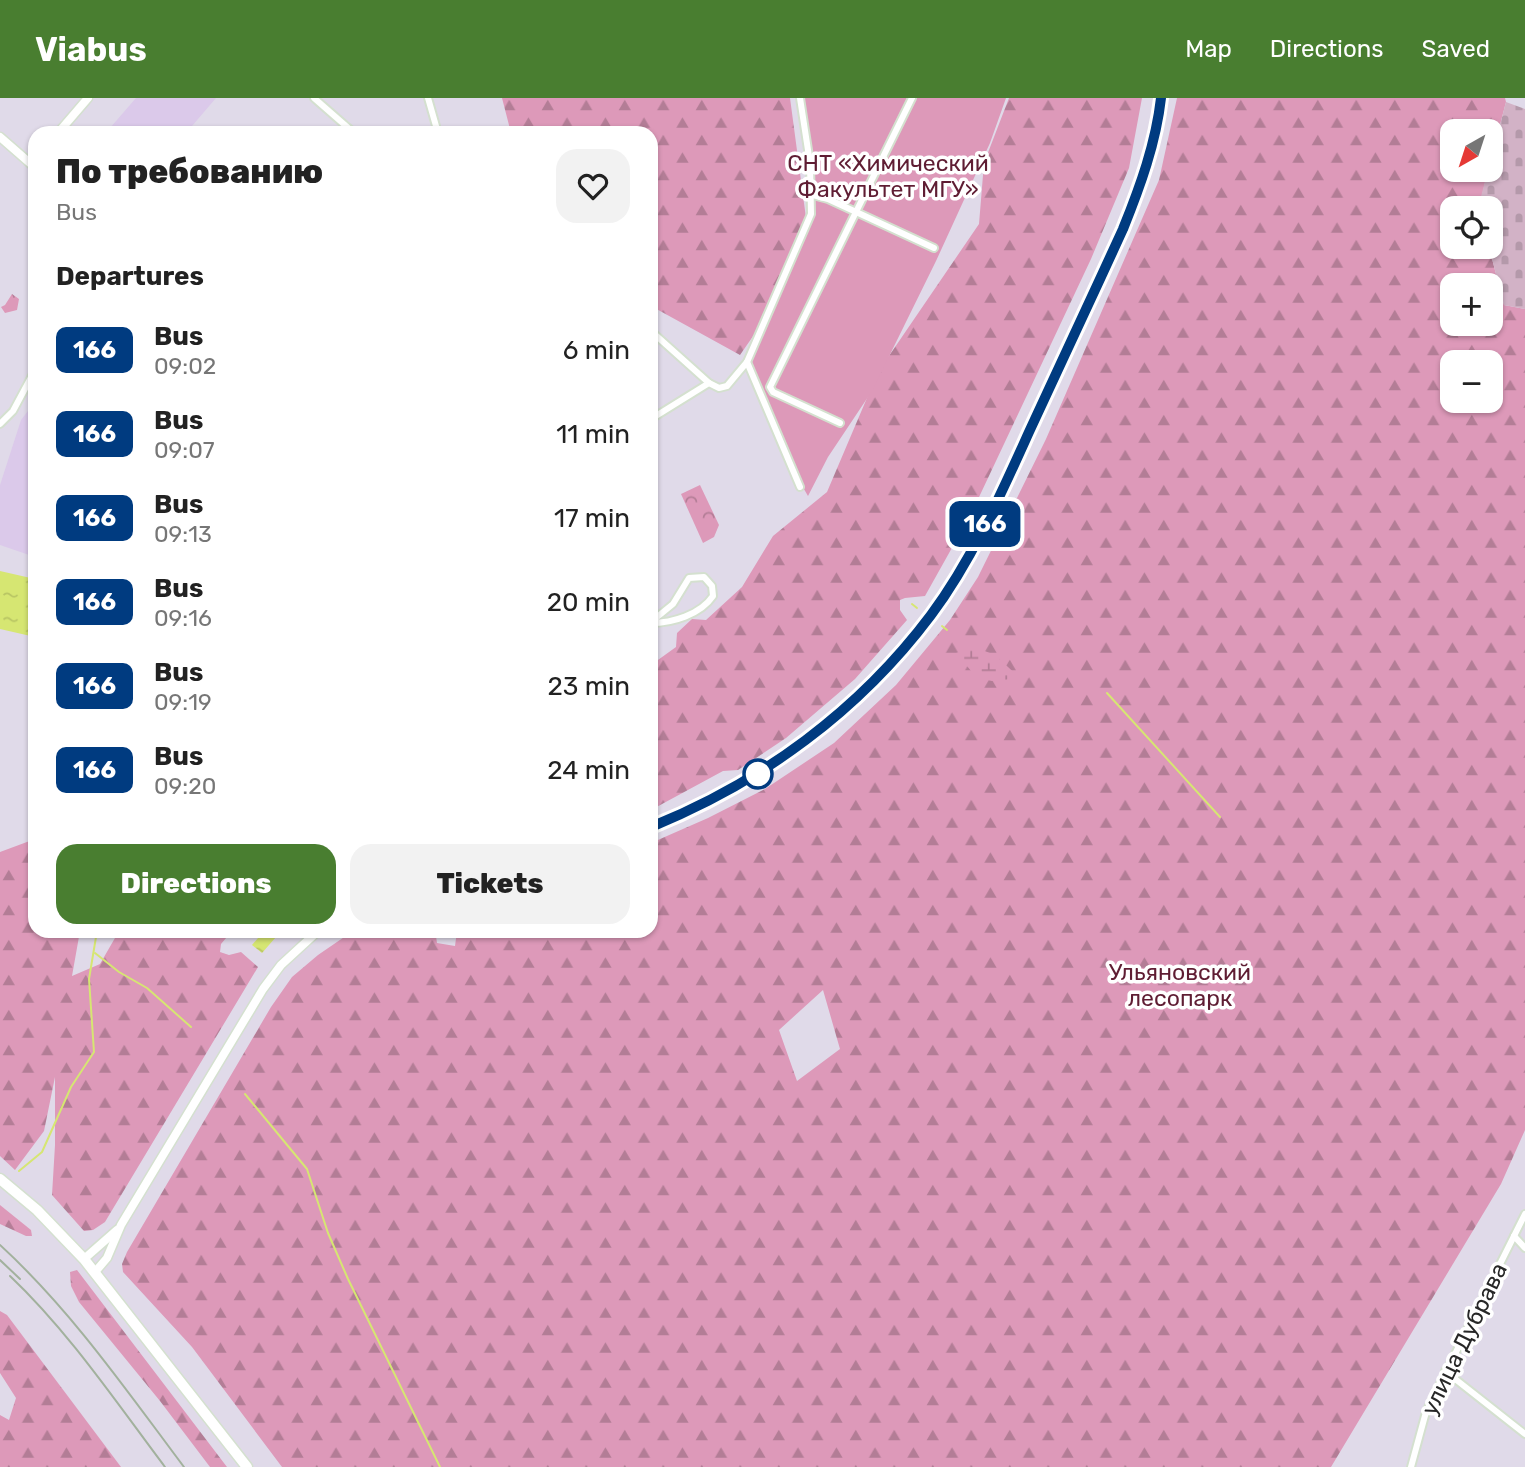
<!DOCTYPE html>
<html lang="en">
<head>
<meta charset="utf-8">
<style>
  body { margin:0; font-family:Rubik,sans-serif; background:#f2f2f2; color:#222; height:100vh; display:flex; flex-direction:column; font-size:26px; white-space:nowrap }
  * { box-sizing:border-box; margin:0 }
  p { font-size:23px; color:#767676 }
  .icon { flex:none; width:38px; height:38px; fill:none; stroke:currentColor; stroke-width:2; stroke-linecap:round; stroke-linejoin:round }
  .map { position:relative; flex:1; overflow:hidden }
  .details { position:absolute; left:28px; top:28px; width:630px; height:812px; display:flex; flex-direction:column; background:#fff; border-radius:21px; box-shadow:0 2px 5px #0004 }
  .details>* { flex:none }
  .badge { padding:0 14px; border-radius:10px; font-size:24px; line-height:46px }
  .needle { width:46px; rotate:219deg }
  .controls { position:absolute; left:1440px; top:21px; display:grid; gap:14px }
  .controls a { display:grid; place-items:center; width:63px; height:63px; border-radius:14px; background:#fff; box-shadow:0 2px 5px #0004; font-size:35px }
  .map>.badge { position:absolute; translate:-50% -50%; box-shadow:0 0 0 4px #fff }
  h2 { padding:0 28px; font-size:26px; line-height:63px }
  .round { display:grid; place-items:center; flex:none; width:74px; height:74px; border-radius:21px; background:#f2f2f2 }
  .summary { display:flex; align-items:center; justify-content:space-between; height:119px; padding:0 28px }
  h1 { font-size:33px; font-weight:800; line-height:52px }
  .button { display:flex; gap:14px; margin-top:auto; padding:14px 28px }
  .button a { flex:1; height:80px; border-radius:21px; background:#497e30; color:#fff; font-size:28px; font-weight:800; line-height:80px; text-align:center }
  .button a+a { background:#f2f2f2; color:#222 }
  ul { padding:0; list-style:none }
  li { display:flex; align-items:center; gap:21px; height:84px; padding:0 28px }
  li div { flex:1 }
  li b { display:block; font-size:26px }
  li em { font-style:normal }
  li .badge { min-width:77px; font-weight:700; text-align:center }
  header { display:flex; align-items:center; gap:42px; box-sizing:border-box; height:98px; padding:0 35px; background:#497e30; color:#fff }
  header strong { font-size:33px }
  nav { display:flex; gap:38px; margin-inline-start:auto; font-size:24px }
  .map>svg:first-child { display:block }
  .education { fill:#dbc9ea }
  .forest { fill:url(#forest-firs); fill-rule:evenodd }
  .wetland { fill:url(#wetland-marsh) }
  .cemetery { fill:url(#cemetery-stones) }
  .park { fill:url(#park-crowns) }
  .garden { fill:#dd99b9 }
  .water { fill:url(#water-ripples) }
  .lines { fill:none; stroke-linecap:round; stroke-linejoin:round }
  .stream { stroke:#d6e672; stroke-width:2 }
  .minor-casing { stroke:#d4e0cf; stroke-width:10 }
  .tertiary-casing { stroke:#d4e0cf; stroke-width:11 }
  .secondary-casing { stroke:#d4e0cf; stroke-width:13 }
  .minor { stroke:#fff; stroke-width:6 }
  .tertiary { stroke:#fff; stroke-width:8 }
  .secondary { stroke:#fff; stroke-width:10 }
  .rail { stroke:#a2b19d; stroke-width:2 }
  .line-casing { stroke:#fff; stroke-width:16 }
  .line { stroke:#003b80; stroke-width:10 }
  .stop-dot { fill:#fff; stroke:#003b80; stroke-width:3.5 }
  .labels { text-anchor:middle; dominant-baseline:central; stroke-width:7; stroke-linejoin:round; paint-order:stroke }
  .park-label { font-size:23px; fill:#5f1d33; stroke:#fff }
  .street-label { font-size:23px; fill:#272727; stroke:#fff }
</style>
</head>
<body>
<header>
<strong>Viabus</strong>
<nav><a>Map</a><a>Directions</a><a>Saved</a></nav>
</header>
<div class="map">
<svg width="1525" height="1369" viewBox="0 0 1525 1369">
  <defs>
    <pattern id="forest-firs" width="22" height="20" patternUnits="userSpaceOnUse" patternTransform="scale(1.75)"><rect width="22" height="20" fill="#dd99b9"/><path d="M5 1l3.5 6h-7zM16 11l3.5 6h-7z" fill="#b37d96"/></pattern>
    <pattern id="wetland-marsh" width="20" height="14" patternUnits="userSpaceOnUse" patternTransform="scale(1.75)"><rect width="20" height="14" fill="#dd99b9"/><path d="M1 5h8M5 5V1M11 12h8M15 12V8" fill="none" stroke="#b37d96"/></pattern>
    <pattern id="cemetery-stones" width="16" height="16" patternUnits="userSpaceOnUse" patternTransform="scale(1.75)"><rect width="16" height="16" fill="#d2b2c6"/><path d="M2 7V4a2 2 0 0 1 4 0v3zM10 15v-3a2 2 0 0 1 4 0v3z" fill="#b499aa"/></pattern>
    <pattern id="park-crowns" width="20" height="18" patternUnits="userSpaceOnUse" patternTransform="scale(1.75)"><rect width="20" height="18" fill="#dd99b9"/><path d="M2 6a3 3 0 1 1 6 0M12 15a3 3 0 1 1 6 0" fill="none" stroke="#b37d96"/></pattern>
    <pattern id="water-ripples" width="26" height="14" patternUnits="userSpaceOnUse" patternTransform="scale(1.75)"><rect width="26" height="14" fill="#d6e672"/><path d="M2 4q2-2 4 0t4 0M15 11q2-2 4 0t4 0" fill="none" stroke="#b8c563"/></pattern>
  </defs>
  <rect width="100%" height="100%" fill="#e0dae9"/>
  <g class="education">
    <polygon points="136,0 216,0 186,35 117,35 110,30"/>
    <polygon points="35,304 35,459 0,447 0,387 21,322"/>
  </g>
  <g class="forest">
    <polygon points="502,0 790,0 806,120 758,231 740,257 651,208 651,35 511,35"/>
    <polygon points="1009,0 1142,0 1129,70 1091,161 972,414 925,498 905,500 900,502 900,512 907,522 855,581 786,640 738,672 723,673 651,712 651,567 676,549 677,535 692,521 706,522 742,489 773,438 827,394 878,274 979,126 984,65"/>
    <path d="M1177,0H1505L1506,4L1491,61V33H1452V72H1488L1479,110H1452V149H1489L1504,207L1525,211V1032L1501,1086L1331,1369H282L192,1249L123,1174L122,1166L127,1154L271,909L292,879L318,857L353,833H442L436,838L437,845L455,848L457,833H651V745L708,720L765,691L834,645L896,587L950,522L978,479L1046,341L1159,82ZM1452,187H1491V226H1452ZM1452,264H1491V303H1452ZM823,892L840,951L797,983L779,932Z"/>
    <polygon points="35,741 35,833 80,833 72,878 100,866 119,833 232,833 221,846 220,854 229,857 241,854 258,869 105,1124 93,1132 84,1133 52,1097 55,1047 55,979 44,1033 15,1072 0,1058 0,754"/>
    <polygon points="0,1107 31,1132 32,1138 26,1138 0,1126"/>
    <polygon points="77,1172 227,1369 210,1369 160,1303 79,1204 71,1188 70,1174"/>
    <polygon points="0,1213 7,1217 121,1369 0,1369 0,1317 9,1322 16,1300 0,1275"/>
  </g>
  <polygon class="wetland" points="977,550 995,557 1020,580 992,583 977,580 956,555"/>
  <polygon class="cemetery" points="1506,4 1525,11 1525,211 1504,207 1489,149 1491,149 1491,110 1478,110 1488,72 1491,72 1491,61"/>
  <g class="park">
    <polygon points="12,196 19,201 17,212 5,215 1,209 5,207"/>
    <polygon points="700,387 719,427 714,439 703,445 681,396"/>
  </g>
  <polygon class="garden" points="796,0 1006,0 990,45 936,163 872,293 828,359 808,398 801,386 751,263 814,113"/>
  <g class="water">
    <polygon points="0,473 35,481 35,539 0,531"/>
    <polygon points="264,833 269,833 276,839 262,855 252,847"/>
  </g>
  <g class="lines">
    <g class="stream">
      <polyline points="912,506 917,510"/>
      <polyline points="942,528 947,532"/>
      <polyline points="1107,595 1220,719"/>
      <polyline points="95,855 119,874 147,890 191,929"/>
      <polyline points="245,996 307,1071 328,1135 348,1181 440,1369"/>
      <polyline points="19,1073 42,1054 71,989 94,954 89,881 97,833"/>
    </g>
    <defs>
      <g id="minor">
        <polyline points="314,0 354,35"/>
        <polyline points="428,0 438,35"/>
        <polyline points="813,97 828,101 934,150"/>
        <polyline points="651,233 709,285 719,290 727,288 747,264 811,116 810,65 800,0"/>
        <polyline points="747,264 800,389"/>
        <polyline points="651,321 709,285"/>
        <polyline points="840,325 773,294 770,289 912,0"/>
        <polyline points="0,326 13,313 35,272"/>
        <path d="M651,524L673,506L689,480L704,479L712,488L713,498C700,517 672,525 651,525"/>
        <polyline points="1514,1138 1525,1150"/>
        <polyline points="1445,1273 1525,1336"/>
        <polyline points="1411,1369 1426,1314 1525,1116"/>
      </g>
      <g id="tertiary">
        <polyline points="58,35 88,0"/>
        <polyline points="0,39 31,66 35,61"/>
        <path d="M651,729C762,684 859,613 931,517C970,464 997,402 1025,344C1058,273 1091,202 1123,131C1140,89 1157,45 1161,0"/>
        <polyline points="84,1161 117,1132"/>
        <polyline points="95,1174 107,1160 121,1127 263,891 281,867 318,833"/>
      </g>
      <polyline id="secondary" points="0,1081 37,1112 84,1161 247,1369"/>
    </defs>
    <use href="#minor" class="minor-casing"/>
    <use href="#tertiary" class="tertiary-casing"/>
    <use href="#secondary" class="secondary-casing"/>
    <use href="#minor" class="minor"/>
    <use href="#tertiary" class="tertiary"/>
    <use href="#secondary" class="secondary"/>
    <g class="rail">
      <path d="M0,1147C71,1212 127,1293 184,1369"/>
      <polyline points="0,1162 20,1181"/>
      <path d="M10,1178C69,1234 116,1304 165,1369"/>
    </g>
  </g>
  <g class="lines">
    <defs>
      <path id="line" d="M651,729C762,684 859,613 931,517C972,462 1001,396 1029,334C1060,267 1092,199 1123,131C1140,89 1156,45 1161,0"/>
    </defs>
    <use href="#line" class="line-casing"/>
    <use href="#line" class="line"/>
  </g>
  <circle class="stop-dot" cx="758" cy="676" r="14"/>
  <g class="labels">
    <g class="park-label">
      <text x="888" y="65">СНТ «Химический<tspan x="888" dy="26">Факультет МГУ»</tspan></text>
      <text x="1180" y="874">Ульяновский<tspan x="1180" dy="26">лесопарк</tspan></text>
    </g>
    <g class="street-label">
      <text transform="translate(1464 1241) rotate(-64)">улица Дубрава</text>
    </g>
  </g>
</svg>
<div class="controls">
<a><svg class="needle" viewBox="-14 -14 28 28"><path d="M0-13l5 13h-10z" fill="#e53935"/><path d="M0 13l5-13h-10z" fill="#767676"/></svg></a>
<a><svg class="icon" aria-label="locate" viewBox="0 0 24 24"><circle cx="12" cy="12" r="6"/><path d="M12 2v4M12 18v4M2 12h4M18 12h4"/></svg></a>
<a>+</a>
<a>−</a>
</div>
<b class="badge" style="left:985px;top:426px;background:#003b80;color:#fff">166</b>
<section class="details">
<div class="summary"><div><h1>По требованию</h1><p>Bus</p></div><a class="round"><svg class="icon" aria-label="heart" viewBox="0 0 24 24"><path d="M12 20l-8-8c-3-5 5-10 8-4 3-6 11-1 8 4z"/></svg></a></div>
<h2>Departures</h2>
<ul>
<li><span class="badge" style="background:#003b80;color:#fff">166</span><div><b>Bus</b><p>09:02</p></div><em>6 min</em></li>
<li><span class="badge" style="background:#003b80;color:#fff">166</span><div><b>Bus</b><p>09:07</p></div><em>11 min</em></li>
<li><span class="badge" style="background:#003b80;color:#fff">166</span><div><b>Bus</b><p>09:13</p></div><em>17 min</em></li>
<li><span class="badge" style="background:#003b80;color:#fff">166</span><div><b>Bus</b><p>09:16</p></div><em>20 min</em></li>
<li><span class="badge" style="background:#003b80;color:#fff">166</span><div><b>Bus</b><p>09:19</p></div><em>23 min</em></li>
<li><span class="badge" style="background:#003b80;color:#fff">166</span><div><b>Bus</b><p>09:20</p></div><em>24 min</em></li>
</ul>
<div class="button"><a>Directions</a><a>Tickets</a></div>
</section>
</div>
</body>
</html>
